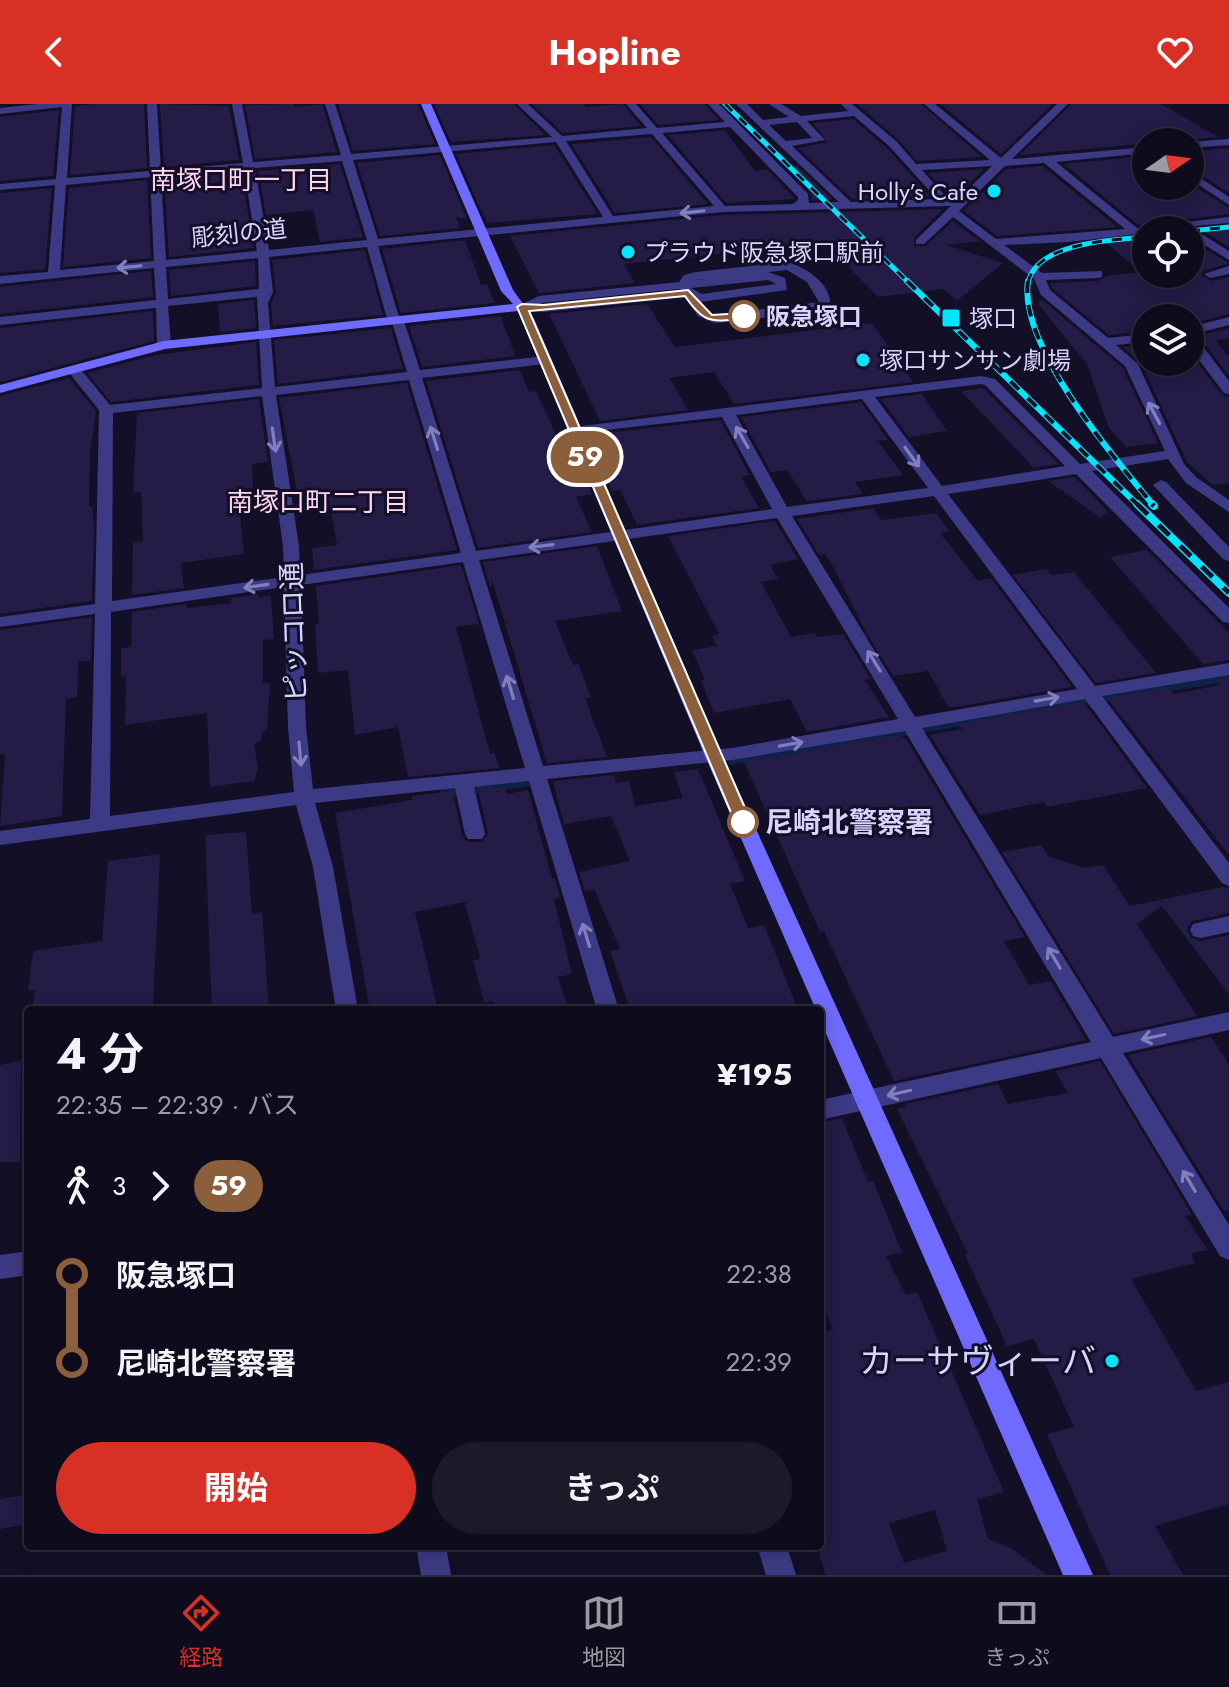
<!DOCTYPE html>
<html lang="ja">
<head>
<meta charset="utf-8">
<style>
  body { margin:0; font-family:Jost,"Noto Sans JP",sans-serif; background:#1c1929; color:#f1f3f6; height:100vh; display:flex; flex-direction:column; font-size:30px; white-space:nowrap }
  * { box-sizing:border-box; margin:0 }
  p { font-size:26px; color:#9b9ba3 }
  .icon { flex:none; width:44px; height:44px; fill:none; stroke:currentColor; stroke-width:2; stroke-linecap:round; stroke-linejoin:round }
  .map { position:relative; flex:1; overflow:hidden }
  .details { position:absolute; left:24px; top:902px; width:800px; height:544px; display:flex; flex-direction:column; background:#0e0b1c; border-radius:8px; box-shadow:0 4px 20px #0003,0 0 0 2px #2e2b3b }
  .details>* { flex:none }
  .badge { padding:0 16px; border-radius:26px; font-size:28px; line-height:52px }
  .needle { width:52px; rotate:76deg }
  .fabs { position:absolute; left:1132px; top:24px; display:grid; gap:16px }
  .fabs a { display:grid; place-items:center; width:72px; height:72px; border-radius:50%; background:#0e0b1c; box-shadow:0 4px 20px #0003,0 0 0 2px #2e2b3b; font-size:40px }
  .map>.badge { position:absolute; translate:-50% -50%; box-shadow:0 0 0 4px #fff }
  .legs { display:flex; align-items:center; gap:12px; height:88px; padding:0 32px; font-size:26px }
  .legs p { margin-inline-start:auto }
  .headline { display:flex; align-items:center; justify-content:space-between; height:136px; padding:0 32px }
  h1 { font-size:44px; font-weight:700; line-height:60px }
  .button { display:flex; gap:16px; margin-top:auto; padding:16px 32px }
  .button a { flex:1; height:92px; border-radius:48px; background:#d93025; color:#fff; font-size:32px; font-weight:700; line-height:92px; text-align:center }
  .button a+a { background:#1c1929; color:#f1f3f6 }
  ul { padding:0 32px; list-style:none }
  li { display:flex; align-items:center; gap:28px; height:88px; font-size:30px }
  li i { display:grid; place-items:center; width:12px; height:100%; margin:0 10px; background:currentColor }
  li i::after { content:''; width:20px; height:20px; margin:-10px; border:6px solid; border-radius:50%; background:#0e0b1c }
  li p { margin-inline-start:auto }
  li:first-child i { background:linear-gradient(#0000 50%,currentColor 0) }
  li:last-child i { background:linear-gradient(currentColor 50%,#0000 0) }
  header { display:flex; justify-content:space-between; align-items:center; height:104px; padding:0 32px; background:#d93025; color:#fff; font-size:36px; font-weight:700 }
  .tabs { display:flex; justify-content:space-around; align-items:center; height:112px; border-top:2px solid #2e2b3b; background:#0e0b1c; font-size:22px; color:#9b9ba3 }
  .tabs a { display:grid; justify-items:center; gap:4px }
  .tabs .active { color:#d93025 }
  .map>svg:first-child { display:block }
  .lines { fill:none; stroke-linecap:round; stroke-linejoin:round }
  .stream-far1 { stroke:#0c2248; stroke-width:7 }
  .stream { stroke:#0c2248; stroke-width:9 }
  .building { fill:#241b47; fill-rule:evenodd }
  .street { fill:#3d3a85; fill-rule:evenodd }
  .secondary { fill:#6f6bfe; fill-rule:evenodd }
  .rail-far2-casing { stroke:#01e5fe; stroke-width:5 }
  .rail-far1-casing { stroke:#01e5fe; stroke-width:6 }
  .rail-casing { stroke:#01e5fe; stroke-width:8 }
  .rail-far2 { stroke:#130f26; stroke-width:3; stroke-dasharray:10; stroke-linecap:butt }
  .rail-far1 { stroke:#130f26; stroke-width:4; stroke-dasharray:12; stroke-linecap:butt }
  .rail { stroke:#130f26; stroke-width:5; stroke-dasharray:15; stroke-linecap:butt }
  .oneway { stroke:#837fbc }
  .line-1 { fill:#8b5e3c; stroke:#fff; stroke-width:2 }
  .poi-dot { fill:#01e5fe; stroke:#130f26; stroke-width:3 }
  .stop-1-dot { fill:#fff; stroke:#8b5e3c; stroke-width:4 }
  .labels { text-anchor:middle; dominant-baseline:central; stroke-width:6; stroke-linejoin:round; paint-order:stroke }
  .far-poi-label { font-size:24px; fill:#d9d4ff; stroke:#130f26; text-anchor:start }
  .far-street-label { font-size:24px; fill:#d9d4ff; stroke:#130f26 }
  .far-stop-label { font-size:24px; font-weight:bold; fill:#d9d4ff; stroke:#130f26; text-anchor:start }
  .far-neighbourhood-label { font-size:26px; fill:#ffd6f0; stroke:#130f26 }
  .street-label { font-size:28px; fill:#d9d4ff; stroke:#130f26 }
  .stop-label { font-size:28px; font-weight:bold; fill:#d9d4ff; stroke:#130f26; text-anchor:start }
  .near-poi-label { font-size:34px; fill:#d9d4ff; stroke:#130f26; text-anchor:end }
</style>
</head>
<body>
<header><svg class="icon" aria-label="back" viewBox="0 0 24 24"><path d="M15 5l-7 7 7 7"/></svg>Hopline<svg class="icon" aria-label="heart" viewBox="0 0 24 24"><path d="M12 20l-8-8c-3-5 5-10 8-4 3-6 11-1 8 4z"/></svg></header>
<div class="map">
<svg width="1229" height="1471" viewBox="0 0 1229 1471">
  <rect width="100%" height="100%" fill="#130f26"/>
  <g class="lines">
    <g class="stream-far1">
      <polyline points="732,657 1229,574"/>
      <polyline points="505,681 531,678"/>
    </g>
    <polyline class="stream" points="444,689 521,679"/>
  </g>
  <g class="building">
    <polygon points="96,0 144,0 147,64 70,71 75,2"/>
    <polygon points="160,0 229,2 239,56 164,63"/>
    <polygon points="293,0 294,3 322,0 337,48 255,55 245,1"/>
    <polygon points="338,0 418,0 435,40 353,47"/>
    <polygon points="434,0 514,0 545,31 451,38"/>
    <polygon points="532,0 584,0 586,3 623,0 641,22 563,29"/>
    <polygon points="640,0 705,0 719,16 658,21"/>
    <polygon points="857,0 921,0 982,53 917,57 899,36"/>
    <polygon points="940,0 1053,0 1001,50"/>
    <polygon points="1071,0 1161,0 1218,33 1020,51"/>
    <polygon points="59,6 53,72 0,77 0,13"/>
    <polygon points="853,15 887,44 930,92 852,95 798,44 827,38 813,19"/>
    <polygon points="729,26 725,27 755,67 767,65 795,95 726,99 668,31"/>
    <polygon points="651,33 708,100 615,109 571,40"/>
    <polygon points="554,41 598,110 487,119 456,50"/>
    <polygon points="1229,44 1229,89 1190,64 1190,47"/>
    <polygon points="440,51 467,115 456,113 460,124 380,132 357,59"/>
    <polygon points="1146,52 1146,82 1190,82 1190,79 1229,104 1229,110 1138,121 1064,60"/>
    <polygon points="340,60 363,133 320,138 313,106 266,111 258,67"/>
    <polygon points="797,62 832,95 812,96 810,88 786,63"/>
    <polygon points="1043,62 1117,123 997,132 964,107 1006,65"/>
    <polygon points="984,65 957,92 949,92 928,69"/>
    <polygon points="241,68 254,144 169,153 164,75"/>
    <polygon points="147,76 151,154 63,163 69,84"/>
    <polygon points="52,84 45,165 0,169 0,89"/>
    <polygon points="943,105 914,134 914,142 926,142 953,117 980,137 946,141 1003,159 957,197 944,185 878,193 843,157 838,157 823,139 624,160 635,179 539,189 510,132 722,111"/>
    <polygon points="1229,122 1229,143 1205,128 1192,131 1193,138 1229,159 1203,167 1201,171 1211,177 1229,173 1229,210 1190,220 1190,214 1146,214 1146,227 1109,231 1052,184 1050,179 1098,177 1107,172 1141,168 1104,137 1146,132 1146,170 1190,170 1190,125"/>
    <polygon points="465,136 481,181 487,180 495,199 401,209 382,145"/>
    <polygon points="365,146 383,211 273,222 271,200 276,188 272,156"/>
    <polygon points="255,157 256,182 171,192 169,166"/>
    <polygon points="151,167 153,193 0,210 0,183"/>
    <polygon points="1041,195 1123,264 1158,339 1126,343 1109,324 1087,260 1038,200"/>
    <polygon points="254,196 256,224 220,228 218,200"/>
    <polygon points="647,200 675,243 872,219 913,278 734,300 714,268 670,274 688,306 600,317 549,210"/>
    <polygon points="153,207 154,237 0,278 0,224"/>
    <polygon points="501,212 515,252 422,263 409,222"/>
    <polygon points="391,224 403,265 278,280 274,236"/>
    <polygon points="1229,224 1229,235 1215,236 1229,253 1229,272 1199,232"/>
    <polygon points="256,238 259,281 111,298 87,269 156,251"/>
    <polygon points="1146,241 1146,258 1190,258 1190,249 1222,291 1229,293 1229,379 1213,381 1187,358 1141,259 1123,243"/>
    <polygon points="520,266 529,288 536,287 561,342 571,340 592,390 576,393 592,428 478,444 426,277"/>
    <polygon points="69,274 96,307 90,349 89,402 92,402 94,421 92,497 0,510 0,292"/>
    <polygon points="407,279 457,446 314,466 312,444 337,441 327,385 297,388 279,294"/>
    <polygon points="983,284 1059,360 1034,364 961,287"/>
    <polygon points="922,290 947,327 909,333 881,295"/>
    <polygon points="259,295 268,358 252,360 253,384 243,385 245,400 239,401 244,450 181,459 184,484 132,491 133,439 143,437 141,388 133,389 137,309"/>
    <polygon points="861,298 888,336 878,337 903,371 855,378 863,390 807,397 787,366 771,368 741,313"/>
    <polygon points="720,316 750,371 741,372 759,404 637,421 620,386 612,387 590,338 609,335 606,329"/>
    <polygon points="1075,373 1107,407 1101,414 1048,377"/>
    <polygon points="873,404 881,416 936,409 950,427 940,429 978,477 991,474 1072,583 949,604 928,567 893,572 866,528 830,457 825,450 819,451 797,415"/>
    <polygon points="775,417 798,455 770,461 778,475 761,478 791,533 814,529 817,533 843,530 871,575 865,576 889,613 807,628 790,595 714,609 701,577 705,576 692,546 717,542 712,532 719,530 668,432"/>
    <polygon points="597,442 622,507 555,517 573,561 578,560 591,593 585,594 607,653 547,659 492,476 491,485 483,458"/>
    <polygon points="1147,446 1229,529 1229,556 1203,560 1110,453"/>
    <polygon points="461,461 479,520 456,523 490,650 495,649 499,664 408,673 398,623 355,631 348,566 318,569 315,520 319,519 316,482"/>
    <polygon points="1046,465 1051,471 1074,468 1156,569 1096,579 1013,471"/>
    <polygon points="258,490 258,493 271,491 274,535 263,536 263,579 270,579 267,626 262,628 261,637 254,640 258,665 254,677 210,683 207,609 125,621 126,572 121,573 121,544 131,543 132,508 186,500 187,504 231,499 231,494"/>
    <polygon points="92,513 91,556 78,558 77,593 66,595 62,712 0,722 5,650 0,650 0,526"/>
    <polygon points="1229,574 1229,751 1107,594 1168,584 1173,590 1221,581 1216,576"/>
    <polygon points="1084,598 1147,684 1047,703 1044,698 980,711 930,631 962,625 959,620"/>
    <polygon points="900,631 906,635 1025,833 1004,837 1029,881 1051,877 1086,936 894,977 824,827 820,828 744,658"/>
    <polygon points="698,665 745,777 730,780 748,824 764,821 798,906 630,906 610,847 620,845 594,785 585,787 579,768 630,757 611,712 564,720 553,677 614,671 616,679 629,677 635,702 683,694 674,668"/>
    <polygon points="505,683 507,690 528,686 552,775 555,774 560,793 554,795 572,870 558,873 569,906 495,906 493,897 484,899 473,856 480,855 465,798 415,808 438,906 370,906 335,709 412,696 412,692 453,687 462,732 468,738 482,738 488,729 478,686"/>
    <polygon points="246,728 252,810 262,808 269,906 212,906 205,731"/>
    <polygon points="1041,741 1049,753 1085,764 1103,761 1130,802 1223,783 1229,785 1229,809 1192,817 1187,825 1190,833 1200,837 1229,831 1229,890 1162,802 1137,820 1197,912 1114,930 1002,748"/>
    <polygon points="160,750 153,906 32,906 35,886 28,887 33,847 102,837 108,757"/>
    <polygon points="1211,933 1229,961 1229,1107 1224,1107 1128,951"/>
    <polygon points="21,956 20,1058 0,1058 0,961"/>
    <polygon points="1100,957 1192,1111 1185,1112 1208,1146 1191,1149 1195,1159 1131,1175 1196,1287 1229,1278 1229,1400 1155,1422 1183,1471 1110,1471 1047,1330 1074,1323 1034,1235 1007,1242 965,1151 968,1150 897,1005 906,1003 904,1000 998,980 1008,1000 1068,989 1055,967"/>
    <path d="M842,1014L868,1078L873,1077L902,1148L886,1152L906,1191L917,1188L1004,1388L977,1395L988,1435L1011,1444L1047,1471H826L820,1453V1229L833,1226L820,1191V1019ZM935,1406L947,1447L904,1459L889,1419Z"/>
    <polygon points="28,1390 28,1420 0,1425 0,1395"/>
  </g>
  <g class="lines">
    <g class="street">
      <path d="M37,0H72L67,74L150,67L147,0H157L161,66L243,59L232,0H242L253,58L341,51L325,0H335L351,50L552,33L517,0H528L562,32L647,24L626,0H636L657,24L725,18L708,0H719L808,90L809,99L839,98L736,0H747L763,16L789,13L769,0H781L801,12L848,7L841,0H852L897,38L916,60L990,56L924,0H935L1001,54L1057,0H1068L1012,55L1146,43V49L1056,58L1137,124L1229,113V119L1146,126V129L1069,138L1004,141L1042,169L1102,167V173L1098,174L1046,176L1050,186L1108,234L1146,230V238L1116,241L1138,260L1184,360L1196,373L1229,396V408L1186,379L1168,355L1092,367L1229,504V519L1223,518L1076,370L948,390L1095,582L1229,559V571L1102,592L1229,759V782L1222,779L1085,595L922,624L1113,933L1229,908V926L1123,949L1229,1121V1156L1220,1152L1101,954L820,1016V996L1091,938L905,627L732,656L547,675L619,906H597L529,677L474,683L485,730L482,735H468L465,730L455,684L315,699L333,763L358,906H336L313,763L296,701L0,741V727L90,715L95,510L0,523V513L95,500L99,306L66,265L78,262L110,301L262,284L257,193L168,202L171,241L164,245L157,241L156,204L0,221V213L156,196L154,164L0,180V172L48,168L55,81L0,86V80L56,75L62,3L0,10V4ZM854,12L889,42L937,95L851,98L792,42L825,36L807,17ZM797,18L812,34L786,37L769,21ZM730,23L798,93V96L793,100L725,102L662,29ZM652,30L714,102L613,112L566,37ZM556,38L603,113L378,135L353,56ZM342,57L367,136L269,146L255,64ZM1044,59L1125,125L996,135L959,107L1005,62ZM992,62L958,95H948L922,66ZM244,65L257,147L166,156L161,72ZM150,73L154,157L60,166L66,81ZM951,102L916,136V140H924L953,113L1034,175L1041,191L1125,262L1165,347L1080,360L995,275L981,272L574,323L567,327L569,330L722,313L772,405L476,447L422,274L545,260L552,256L545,252L420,266L404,217L398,210L378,142L722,108ZM367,143L386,211L392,218L407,268L275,283L268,199L273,188L269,153ZM258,154L259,185L168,195L166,163ZM409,276L461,449L300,471L299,442L276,291ZM981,280L985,281L1065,362L942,382L875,293ZM262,292L283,442L284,473L112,497L113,309ZM862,295L928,384L787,403L736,311ZM934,392L1077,585L915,613L792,412ZM777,414L898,615L732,644L543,662L479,456ZM463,458L525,664L313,685L306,623L301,481ZM284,483L288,623L294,688L110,712L111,508Z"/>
      <polygon points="1229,35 1229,41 1190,44 1190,38"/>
      <polygon points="1190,67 1229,93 1229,101 1190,75"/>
      <polygon points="1195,131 1203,131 1229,147 1229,156 1195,135"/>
      <path d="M787,158C806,163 833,181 830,203L818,208L714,219L698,212L685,193L544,208L522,207L516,203L539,192L679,178L684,171L696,168ZM787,166L807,178L819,198L716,211L706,206L700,198L787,186L785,174L768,168L694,176ZM768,176L776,180L702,190L691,184ZM679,185L680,186L540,200L541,199Z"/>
      <polygon points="1229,162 1229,170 1210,174 1204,170"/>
      <polygon points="1229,213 1229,221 1190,231 1190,223"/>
      <polygon points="1190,231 1195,232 1229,277 1229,290 1224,289 1190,244"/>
      <polygon points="1161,376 1166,378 1229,443 1229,457 1223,455 1156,384 1153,381"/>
      <polygon points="1229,812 1229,828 1201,834 1193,832 1190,826 1193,820"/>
      <polygon points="28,1147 28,1171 0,1175 0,1151"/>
      <polygon points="416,1442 446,1442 451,1471 421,1471"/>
      <polygon points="757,1442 787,1442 796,1471 766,1471"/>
    </g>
    <polygon class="secondary" points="421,0 431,0 513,186 534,215 723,652 1093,1471 1063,1471 820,916 820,906 816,906 705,652 518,207 165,245 0,289 0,281 164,237 513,200 501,187"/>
    <defs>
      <g id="rail-far2">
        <polyline points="725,0 909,179"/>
        <polyline points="1190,127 1229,123"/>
        <path d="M1028,179C1036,138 1114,136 1146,133"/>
      </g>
      <g id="rail-far1">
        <polyline points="907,177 1139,402"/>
        <path d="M1028,177C1018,241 1113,353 1154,402"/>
      </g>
      <g id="rail">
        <polyline points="1137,400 1229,489"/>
        <polyline points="1152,400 1154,402"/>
      </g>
    </defs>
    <use href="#rail-far2" class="rail-far2-casing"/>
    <use href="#rail-far1" class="rail-far1-casing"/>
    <use href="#rail" class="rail-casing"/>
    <use href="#rail-far2" class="rail-far2"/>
    <use href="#rail-far1" class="rail-far1"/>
    <use href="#rail" class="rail"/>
  </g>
  <defs><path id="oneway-shaft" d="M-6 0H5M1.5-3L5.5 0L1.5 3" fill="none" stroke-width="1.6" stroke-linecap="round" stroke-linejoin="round" transform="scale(2)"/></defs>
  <g class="oneway">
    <use href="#oneway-shaft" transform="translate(692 108) rotate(174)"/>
    <use href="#oneway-shaft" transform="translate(129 163) rotate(175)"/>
    <use href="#oneway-shaft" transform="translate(1154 309) rotate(-118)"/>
    <use href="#oneway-shaft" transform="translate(742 333) rotate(-120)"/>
    <use href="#oneway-shaft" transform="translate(434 334) rotate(-107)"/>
    <use href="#oneway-shaft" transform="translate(274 336) rotate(82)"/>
    <use href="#oneway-shaft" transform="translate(912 353) rotate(54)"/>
    <use href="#oneway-shaft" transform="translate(541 442) rotate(173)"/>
    <use href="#oneway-shaft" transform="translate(256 482) rotate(172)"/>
    <use href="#oneway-shaft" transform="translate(874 557) rotate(-122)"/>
    <use href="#oneway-shaft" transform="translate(510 583) rotate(-107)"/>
    <use href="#oneway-shaft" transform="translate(1047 595) rotate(-10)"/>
    <use href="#oneway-shaft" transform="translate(791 640) rotate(-10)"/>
    <use href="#oneway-shaft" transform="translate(300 650) rotate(85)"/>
    <use href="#oneway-shaft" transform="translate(586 831) rotate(-107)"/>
    <use href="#oneway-shaft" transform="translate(1054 854) rotate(-121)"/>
    <use href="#oneway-shaft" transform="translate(1153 933) rotate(168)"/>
    <use href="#oneway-shaft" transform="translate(899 989) rotate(167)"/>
    <use href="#oneway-shaft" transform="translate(1189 1077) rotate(-121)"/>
  </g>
  <path class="line-1" d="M688,186L712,211L744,209L749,212L744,215C711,217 705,221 685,192L529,207L751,718L743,723L735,718L517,203L522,200L544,201Z"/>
  <g class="poi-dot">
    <circle cx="994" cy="87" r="8"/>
    <circle cx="628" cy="148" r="8"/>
    <rect x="941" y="204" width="20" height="20" rx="4"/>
    <circle cx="863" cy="256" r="8"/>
    <circle cx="1112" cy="1257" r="8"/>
  </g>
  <g class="stop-1-dot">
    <circle cx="744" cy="212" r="14"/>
    <circle cx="743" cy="718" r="14"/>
  </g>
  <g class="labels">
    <g class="far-poi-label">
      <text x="978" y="87" text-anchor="end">Holly’s Cafe</text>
      <text x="644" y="148">プラウド阪急塚口駅前</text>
      <text x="969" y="214">塚口</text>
      <text x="879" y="256">塚口サンサン劇場</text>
    </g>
    <g class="far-street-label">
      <text transform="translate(239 129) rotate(-6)">彫刻の道</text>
    </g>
    <g class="far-stop-label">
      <text x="766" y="212">阪急塚口</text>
    </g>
    <g class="far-neighbourhood-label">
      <text x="241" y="76">南塚口町一丁目</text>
      <text x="318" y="398">南塚口町二丁目</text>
    </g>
    <g class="street-label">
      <text transform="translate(294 528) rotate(-92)">ピッコロ通</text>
    </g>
    <g class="stop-label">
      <text x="765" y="718">尼崎北警察署</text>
    </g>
    <g class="near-poi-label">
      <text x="1096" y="1257">カーサヴィーバ</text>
    </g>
  </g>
</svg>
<div class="fabs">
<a><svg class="needle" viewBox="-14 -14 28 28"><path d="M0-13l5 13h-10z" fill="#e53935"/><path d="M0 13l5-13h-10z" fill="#9b9ba3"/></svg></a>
<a><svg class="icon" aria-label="locate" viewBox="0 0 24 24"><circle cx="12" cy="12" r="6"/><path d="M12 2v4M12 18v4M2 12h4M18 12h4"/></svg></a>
<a><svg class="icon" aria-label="layers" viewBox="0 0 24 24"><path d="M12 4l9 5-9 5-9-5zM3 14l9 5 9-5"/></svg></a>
</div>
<b class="badge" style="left:585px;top:353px;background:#8b5e3c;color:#fff">59</b>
<section class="details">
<div class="headline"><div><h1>4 分</h1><p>22:35 – 22:39 · バス</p></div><b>¥195</b></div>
<div class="legs"><svg class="icon" aria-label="walk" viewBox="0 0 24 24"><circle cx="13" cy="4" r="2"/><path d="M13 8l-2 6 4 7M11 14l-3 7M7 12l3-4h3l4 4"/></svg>3<svg class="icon" aria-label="forward" viewBox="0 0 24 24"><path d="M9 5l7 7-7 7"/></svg><b class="badge" style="background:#8b5e3c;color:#fff">59</b></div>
<ul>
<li><i style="color:#8b5e3c"></i><b>阪急塚口</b><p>22:38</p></li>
<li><i style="color:#8b5e3c"></i><b>尼崎北警察署</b><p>22:39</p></li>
</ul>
<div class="button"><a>開始</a><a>きっぷ</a></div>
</section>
</div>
<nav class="tabs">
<a class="active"><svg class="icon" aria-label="directions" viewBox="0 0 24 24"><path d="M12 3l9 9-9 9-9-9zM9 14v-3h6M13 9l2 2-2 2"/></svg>経路</a>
<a><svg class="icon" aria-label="map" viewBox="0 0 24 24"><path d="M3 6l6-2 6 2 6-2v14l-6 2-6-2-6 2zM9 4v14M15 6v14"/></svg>地図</a>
<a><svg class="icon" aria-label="tickets" viewBox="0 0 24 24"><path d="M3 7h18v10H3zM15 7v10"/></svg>きっぷ</a>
</nav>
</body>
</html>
